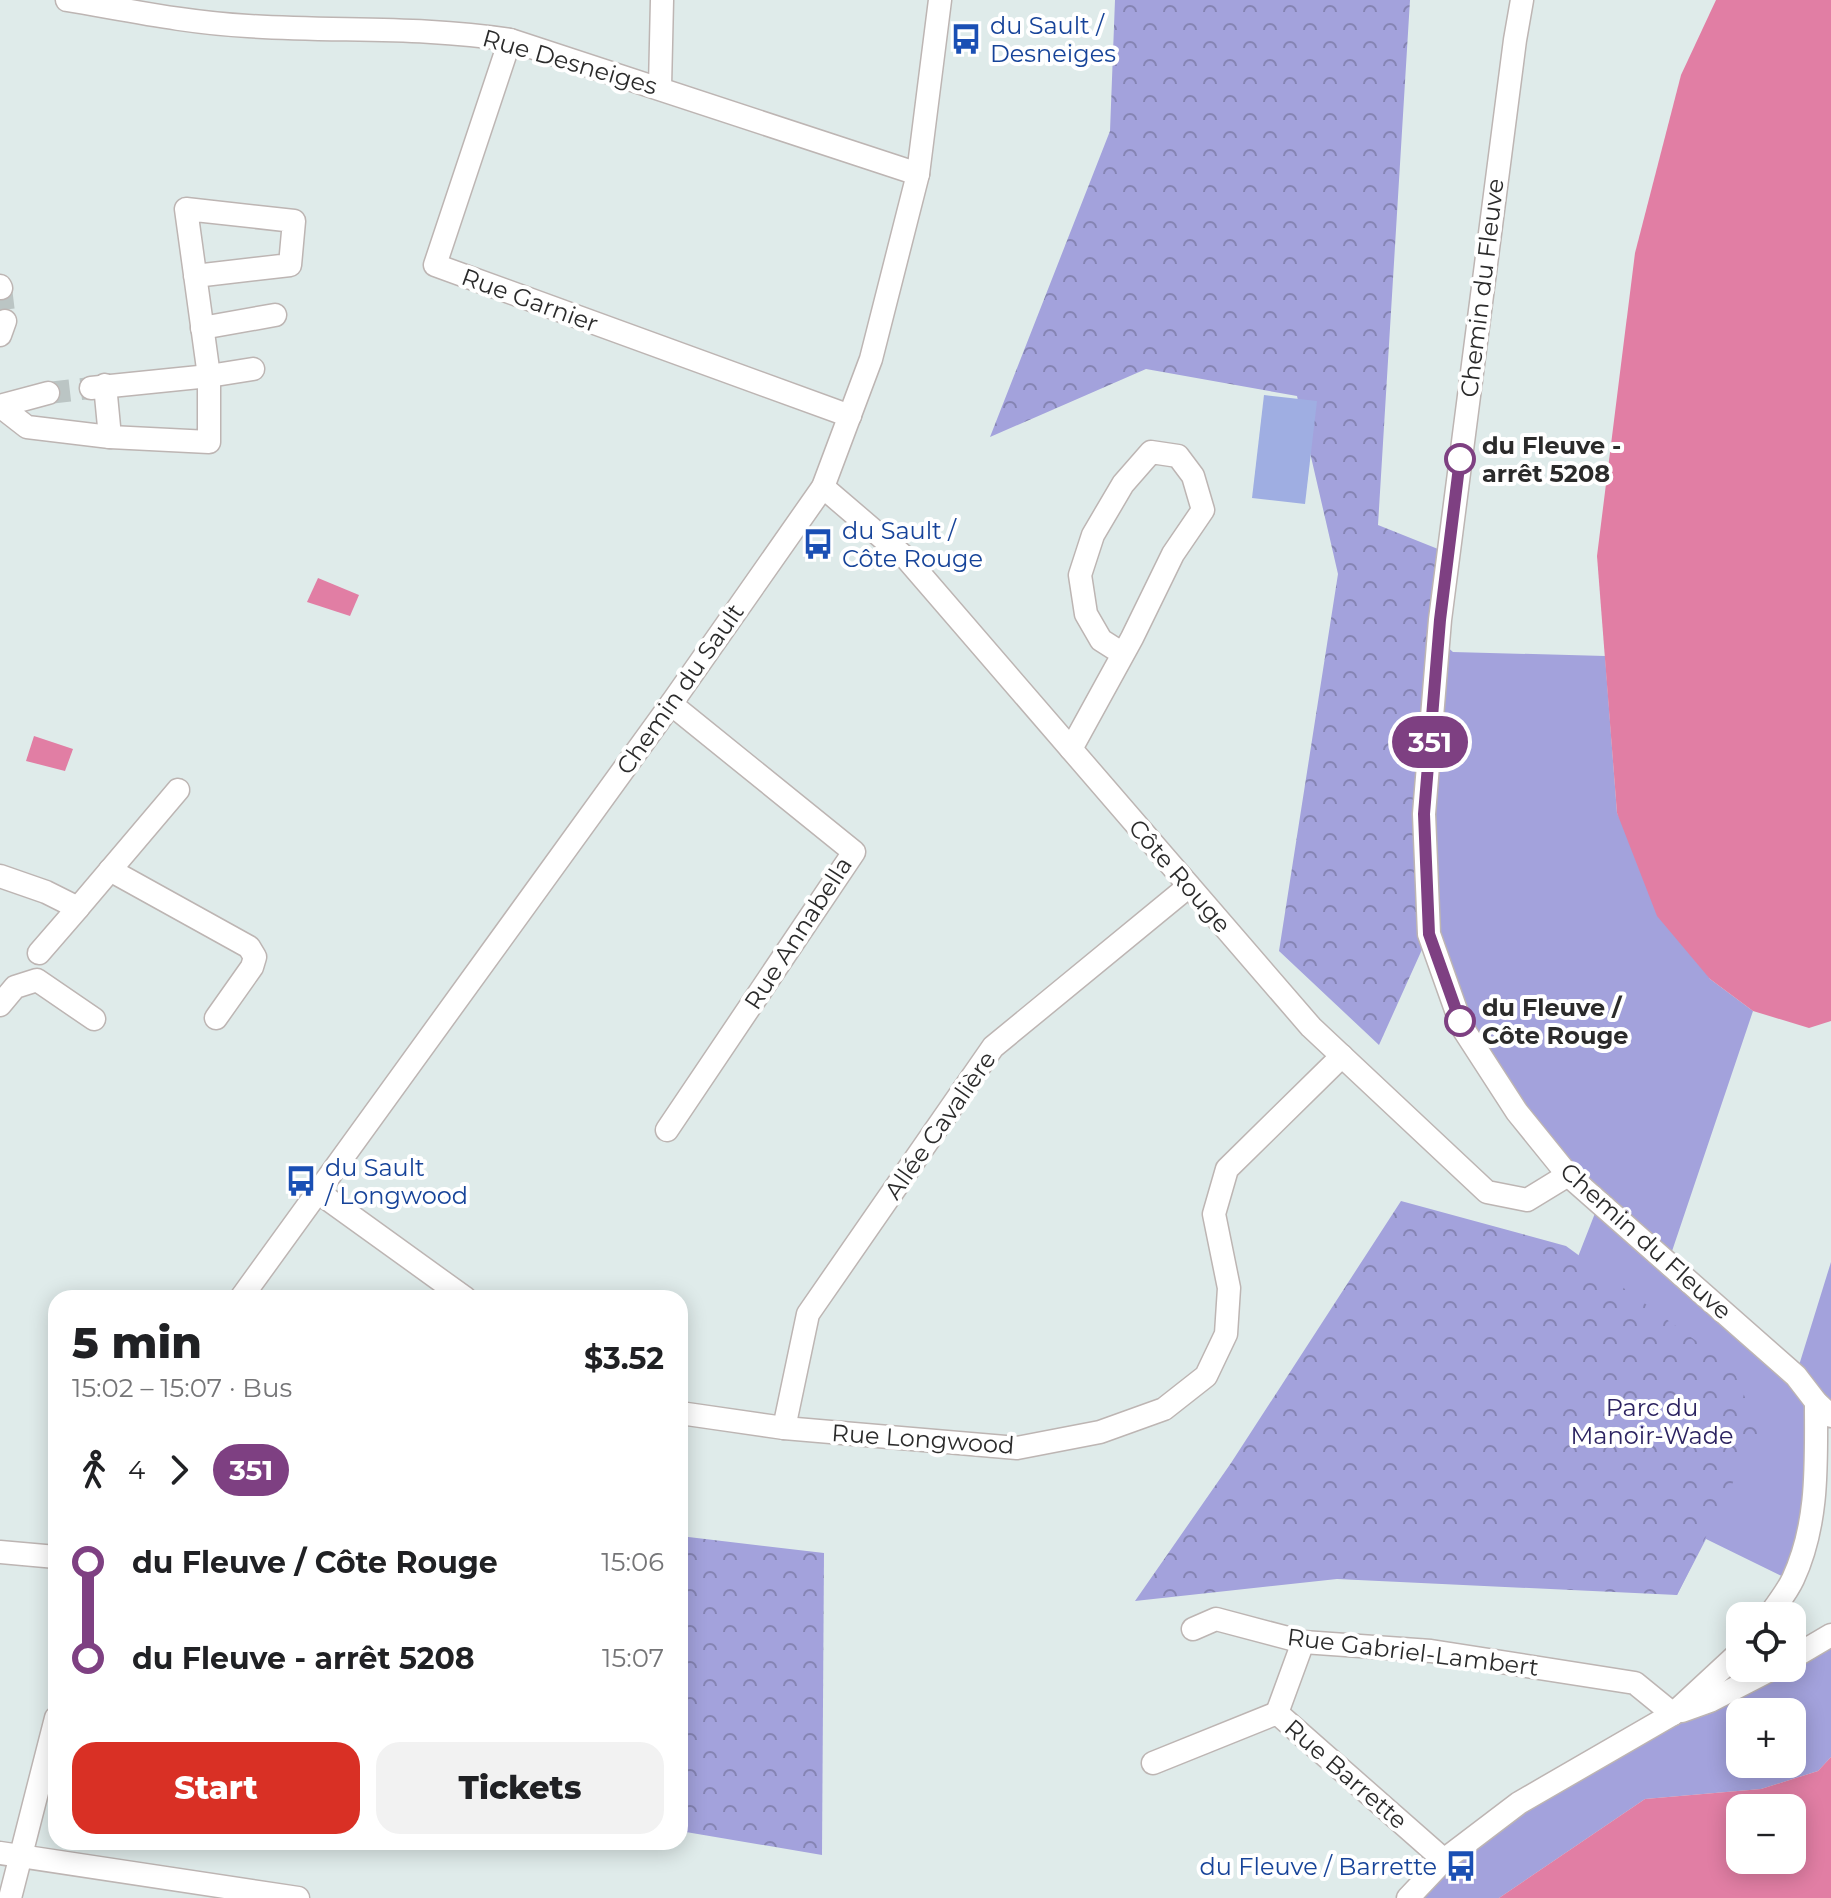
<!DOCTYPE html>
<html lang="en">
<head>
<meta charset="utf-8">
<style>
  body { margin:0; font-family:Montserrat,sans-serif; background:#f2f2f2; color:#202124; height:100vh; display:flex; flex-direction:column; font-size:30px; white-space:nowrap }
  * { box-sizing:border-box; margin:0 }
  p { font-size:26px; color:#757577 }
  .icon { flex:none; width:44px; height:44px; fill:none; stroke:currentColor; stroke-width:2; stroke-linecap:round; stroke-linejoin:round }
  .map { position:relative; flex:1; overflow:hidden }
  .side { position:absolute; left:48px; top:1290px; width:640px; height:560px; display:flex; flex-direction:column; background:#fff; border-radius:24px; box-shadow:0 4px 20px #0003 }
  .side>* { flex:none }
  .badge { padding:0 16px; border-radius:26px; font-size:28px; line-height:52px }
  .buttons { position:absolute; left:1726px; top:1602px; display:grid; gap:16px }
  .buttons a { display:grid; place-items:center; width:80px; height:80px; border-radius:16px; background:#fff; box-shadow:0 4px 20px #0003; font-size:40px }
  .map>.badge { position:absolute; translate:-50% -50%; box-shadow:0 0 0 4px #fff }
  .legs { display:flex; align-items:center; gap:12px; height:88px; padding:0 24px; font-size:26px }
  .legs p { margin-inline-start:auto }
  .summary { display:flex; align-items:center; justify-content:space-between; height:136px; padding:0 24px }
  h1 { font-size:44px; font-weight:800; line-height:60px }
  .button { display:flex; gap:16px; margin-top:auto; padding:16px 24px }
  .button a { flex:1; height:92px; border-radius:24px; background:#d93025; color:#fff; font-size:32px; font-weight:800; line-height:92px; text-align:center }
  .button a+a { background:#f2f2f2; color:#202124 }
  ul { padding:0 24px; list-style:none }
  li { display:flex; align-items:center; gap:28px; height:96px; font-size:30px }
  li i { display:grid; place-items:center; width:12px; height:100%; margin:0 10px; background:currentColor }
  li i::after { content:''; width:20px; height:20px; margin:-10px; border:6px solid; border-radius:50%; background:#fff }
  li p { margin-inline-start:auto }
  li:first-child i { background:linear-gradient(#0000 50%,currentColor 0) }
  li:last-child i { background:linear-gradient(currentColor 50%,#0000 0) }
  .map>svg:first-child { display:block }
  .grass { fill:#a3a2dc; fill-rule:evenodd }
  .forest { fill:url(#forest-crowns) }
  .pitch { fill:#9faee2 }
  .water { fill:#e17ea4; fill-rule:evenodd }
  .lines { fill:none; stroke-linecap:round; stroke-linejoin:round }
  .minor-tunnel { stroke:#bbc5c4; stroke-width:22; stroke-dasharray:22 11; stroke-linecap:butt }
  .minor-casing { stroke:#bdb5b3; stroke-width:25 }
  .minor { stroke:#fff; stroke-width:22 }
  .line-1-casing { stroke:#fff; stroke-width:18 }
  .line-1 { stroke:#7e4082; stroke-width:12 }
  .stop-1-dot { fill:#fff; stroke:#7e4082; stroke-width:4 }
  .labels { text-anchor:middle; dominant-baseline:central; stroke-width:8; stroke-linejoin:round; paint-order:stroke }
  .transit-label { font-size:24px; fill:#164399; stroke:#fff; text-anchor:start }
  .street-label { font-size:24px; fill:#2b2b2b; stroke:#fff }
  .stop-label { font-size:24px; font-weight:bold; fill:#2b2b2b; stroke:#fff; text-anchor:start }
  .park-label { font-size:24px; fill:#2c2361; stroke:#fff }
</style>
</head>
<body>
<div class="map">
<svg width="1831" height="1898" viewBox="0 0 1831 1898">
  <defs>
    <pattern id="forest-crowns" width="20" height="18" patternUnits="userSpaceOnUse" patternTransform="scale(2)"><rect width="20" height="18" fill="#a3a2dc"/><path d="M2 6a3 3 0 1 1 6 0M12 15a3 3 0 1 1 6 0" fill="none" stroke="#8584b3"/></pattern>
  </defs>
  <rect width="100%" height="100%" fill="#dfebea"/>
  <g class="grass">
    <polygon points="1438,639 1453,652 1605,656 1617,813 1710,979 1753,1011 1668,1263 1796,1375 1831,1262 1831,1416 1817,1403 1792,1581 1706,1539 1677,1595 1465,1546 1599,1203 1468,1036 1429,934"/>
    <path d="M1831,1633V1757L1818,1771L1761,1789L1645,1799L1499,1898H1409L1519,1803L1774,1668H1792ZM1740,1712H1792V1764H1740Z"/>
  </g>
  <g class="forest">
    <polygon points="1115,0 1410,0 1378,525 1448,553 1429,934 1379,1045 1279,951 1338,574 1297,396 1146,369 990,437 1110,131"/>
    <polygon points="1401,1201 1566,1246 1732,1367 1759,1430 1677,1595 1337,1579 1135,1601 1231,1463"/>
    <polygon points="680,1536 824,1553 822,1855 680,1831"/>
  </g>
  <polygon class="pitch" points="1264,395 1317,401 1305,504 1252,498"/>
  <g class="water">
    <polygon points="1716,0 1831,0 1831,1021 1809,1028 1753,1011 1710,979 1657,916 1617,813 1597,556 1635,253 1681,75"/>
    <polygon points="318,578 359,595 350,616 307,602"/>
    <polygon points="34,736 73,749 65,771 26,761"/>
    <path d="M1831,1757V1898H1499L1645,1799L1761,1789L1818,1771ZM1740,1808H1792V1860H1740Z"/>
  </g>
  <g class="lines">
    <g class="minor-tunnel">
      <polyline points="1,288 5,321"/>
      <polyline points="48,393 91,388"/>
    </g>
    <defs>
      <g id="minor">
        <path d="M67,0C127,10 188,23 248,26C337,32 421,26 510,40L918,174"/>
        <polyline points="1522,0 1515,40 1440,620 1424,814 1429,934 1462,1027 1517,1112 1568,1175 1796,1376 1816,1402 1831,1416"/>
        <polyline points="510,40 435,265 850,416"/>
        <polyline points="660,87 662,0"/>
        <polyline points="195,276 290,265 294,221 186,209 209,376 253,369"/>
        <polyline points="0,286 1,288"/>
        <polyline points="202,328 275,315"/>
        <polyline points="0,335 5,321"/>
        <polyline points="105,385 110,437"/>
        <polyline points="0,406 27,427 110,437 209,442 209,376 91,388"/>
        <polyline points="0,406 48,393"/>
        <polyline points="823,487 907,559 1311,1027 1487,1192 1527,1200 1568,1175"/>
        <polyline points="1071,749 1132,638 1173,554 1203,510 1193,476 1178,456 1151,452 1123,484 1093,535 1080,575 1086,614 1101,640 1123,654"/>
        <polyline points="110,870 249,947 255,957 252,967 216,1018"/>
        <polyline points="0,876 46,892 78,908 39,953"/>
        <polyline points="78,908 178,790"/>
        <polyline points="0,1005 15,987 37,980 94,1019"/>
        <polyline points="667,1130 854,852 671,704"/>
        <polyline points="318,1192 465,1298"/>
        <polyline points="241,1298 671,704 823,487 871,359 918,174 940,0"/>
        <polyline points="680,1413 784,1428 1017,1448 1100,1432 1164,1409 1206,1376 1226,1334 1229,1288 1214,1214 1227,1169 1342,1056"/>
        <polyline points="784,1428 808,1314 993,1047 1189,886"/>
        <polyline points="0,1552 56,1557"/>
        <path d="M1769,1616C1777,1604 1787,1592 1793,1579C1819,1523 1816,1463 1816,1402"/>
        <polyline points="1193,1629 1216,1619 1303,1642 1431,1651 1635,1683 1673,1714"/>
        <polyline points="1792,1658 1831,1635"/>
        <polyline points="1682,1711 1710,1701 1774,1668"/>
        <polyline points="1277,1713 1303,1642"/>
        <polyline points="1153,1763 1277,1713 1444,1860"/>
        <polyline points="0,1853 298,1898"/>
        <polyline points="10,1898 56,1718"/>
        <polyline points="1408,1898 1444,1860 1519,1803 1673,1714 1740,1652"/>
      </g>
    </defs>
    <use href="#minor" class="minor-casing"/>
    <use href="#minor" class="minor"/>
  </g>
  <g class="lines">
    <defs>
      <polyline id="line-1" points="1460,1021 1429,934 1424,814 1440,620 1460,459"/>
    </defs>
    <use href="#line-1" class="line-1-casing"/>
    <use href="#line-1" class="line-1"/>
  </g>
  <defs>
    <symbol id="bus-bare" viewBox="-9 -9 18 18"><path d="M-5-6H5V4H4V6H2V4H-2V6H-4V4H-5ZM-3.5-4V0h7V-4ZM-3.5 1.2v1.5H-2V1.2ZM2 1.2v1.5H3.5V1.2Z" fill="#1a4fb4" stroke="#fff" stroke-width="2.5" paint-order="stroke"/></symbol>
  </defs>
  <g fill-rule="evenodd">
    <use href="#bus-bare" x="944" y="17" width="44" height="44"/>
    <use href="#bus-bare" x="796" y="522" width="44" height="44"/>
    <use href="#bus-bare" x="279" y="1159" width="44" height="44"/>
    <use href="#bus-bare" x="1439" y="1844" width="44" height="44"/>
  </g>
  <g class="stop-1-dot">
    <circle cx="1460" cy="459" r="14"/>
    <circle cx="1460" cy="1021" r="14"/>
  </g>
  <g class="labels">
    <g class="transit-label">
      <text x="990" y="25">du Sault /<tspan x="990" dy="28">Desneiges</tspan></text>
      <text x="842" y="530">du Sault /<tspan x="842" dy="28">Côte Rouge</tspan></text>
      <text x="325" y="1167">du Sault<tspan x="325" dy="28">/ Longwood</tspan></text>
      <text x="1437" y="1866" text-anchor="end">du Fleuve / Barrette</text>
    </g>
    <g class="street-label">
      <text transform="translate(570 62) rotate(16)">Rue Desneiges</text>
      <text transform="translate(1482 288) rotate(-83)">Chemin du Fleuve</text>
      <text transform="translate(530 300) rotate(20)">Rue Garnier</text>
      <text transform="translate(680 689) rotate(-55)">Chemin du Sault</text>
      <text transform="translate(1180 876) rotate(49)">Côte Rouge</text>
      <text transform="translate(798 933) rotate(-57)">Rue Annabella</text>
      <text transform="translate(940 1125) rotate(-55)">Allée Cavalière</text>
      <text transform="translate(1646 1241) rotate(42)">Chemin du Fleuve</text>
      <text transform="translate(923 1439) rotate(4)">Rue Longwood</text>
      <text transform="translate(1413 1652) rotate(7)">Rue Gabriel-Lambert</text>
      <text transform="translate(1346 1774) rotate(41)">Rue Barrette</text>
    </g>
    <g class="stop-label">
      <text x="1482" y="445">du Fleuve -<tspan x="1482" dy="28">arrêt 5208</tspan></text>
      <text x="1482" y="1007">du Fleuve /<tspan x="1482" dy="28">Côte Rouge</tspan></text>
    </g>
    <g class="park-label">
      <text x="1652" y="1407">Parc du<tspan x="1652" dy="28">Manoir-Wade</tspan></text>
    </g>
  </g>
</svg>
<div class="buttons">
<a><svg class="icon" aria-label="locate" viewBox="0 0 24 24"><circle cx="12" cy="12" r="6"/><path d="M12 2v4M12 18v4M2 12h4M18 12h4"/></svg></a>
<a>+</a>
<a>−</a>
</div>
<b class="badge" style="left:1430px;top:742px;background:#7e4082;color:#fff">351</b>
<section class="side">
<div class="summary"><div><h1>5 min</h1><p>15:02 – 15:07 · Bus</p></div><b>$3.52</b></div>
<div class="legs"><svg class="icon" aria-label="walk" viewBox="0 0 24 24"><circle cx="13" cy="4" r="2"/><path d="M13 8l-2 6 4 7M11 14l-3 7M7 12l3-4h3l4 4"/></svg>4<svg class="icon" aria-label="forward" viewBox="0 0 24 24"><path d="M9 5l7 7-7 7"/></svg><b class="badge" style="background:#7e4082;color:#fff">351</b></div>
<ul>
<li><i style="color:#7e4082"></i><b>du Fleuve / Côte Rouge</b><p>15:06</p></li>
<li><i style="color:#7e4082"></i><b>du Fleuve - arrêt 5208</b><p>15:07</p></li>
</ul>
<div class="button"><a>Start</a><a>Tickets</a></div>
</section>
</div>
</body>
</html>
